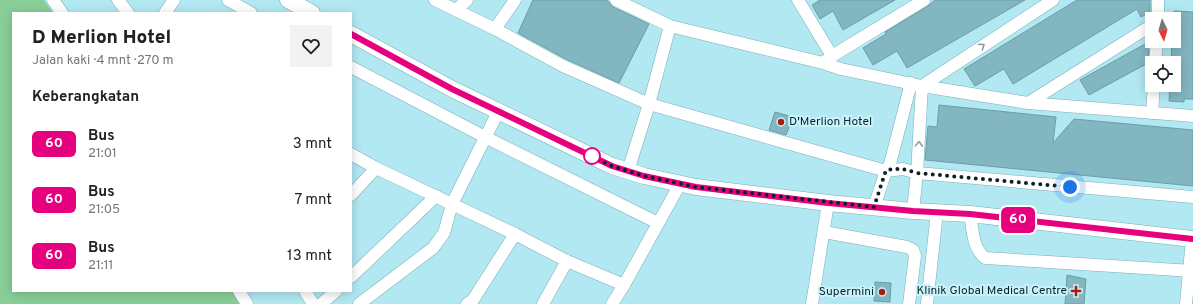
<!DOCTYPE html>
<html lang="id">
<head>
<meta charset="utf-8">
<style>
  body { margin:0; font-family:Overpass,sans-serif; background:#f2f2f2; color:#222; height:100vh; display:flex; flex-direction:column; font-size:15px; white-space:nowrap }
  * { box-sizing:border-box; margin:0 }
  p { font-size:13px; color:#767676 }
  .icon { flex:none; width:22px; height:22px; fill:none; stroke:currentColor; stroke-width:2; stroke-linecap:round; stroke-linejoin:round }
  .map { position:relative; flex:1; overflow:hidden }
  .drawer { position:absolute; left:12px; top:12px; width:340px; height:280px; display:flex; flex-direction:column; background:#fff; border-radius:0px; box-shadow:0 2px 10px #0003 }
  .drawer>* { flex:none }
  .badge { padding:0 8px; border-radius:6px; font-size:14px; line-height:26px }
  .needle { width:26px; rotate:175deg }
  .buttons { position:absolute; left:1145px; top:12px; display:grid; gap:8px }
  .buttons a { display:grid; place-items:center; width:36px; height:36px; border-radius:0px; background:#fff; box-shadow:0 2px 10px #0003; font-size:20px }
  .you { position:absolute; width:20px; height:20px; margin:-10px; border:3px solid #fff; border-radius:50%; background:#1a73e8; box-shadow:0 0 0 6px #1a73e833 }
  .map>.badge { position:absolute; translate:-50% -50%; box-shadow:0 0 0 2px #fff }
  h2 { padding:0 20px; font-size:15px; line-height:36px }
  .round { display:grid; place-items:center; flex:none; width:42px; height:42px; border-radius:0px; background:#f2f2f2 }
  .headline { display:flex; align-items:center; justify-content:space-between; height:68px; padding:0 20px }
  h1 { font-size:19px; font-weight:800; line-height:30px }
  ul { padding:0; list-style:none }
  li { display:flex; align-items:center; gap:12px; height:56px; padding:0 20px }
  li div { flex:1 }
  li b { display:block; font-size:15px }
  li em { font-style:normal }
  li .badge { min-width:44px; font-weight:700; text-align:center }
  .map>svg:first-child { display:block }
  .green { fill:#8ace97 }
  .building { fill:#82b6c0; stroke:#6a9ea7 }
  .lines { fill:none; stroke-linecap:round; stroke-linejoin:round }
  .minor-casing { stroke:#7aafb8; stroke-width:13 }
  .major-casing { stroke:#7aafb8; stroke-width:17 }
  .minor { stroke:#fff; stroke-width:12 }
  .major { stroke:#fff; stroke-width:16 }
  .oneway { stroke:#929c9d }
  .line-casing { stroke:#fff; stroke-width:9 }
  .line { stroke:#e6007e; stroke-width:6 }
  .walk { stroke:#0c2226; stroke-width:4; stroke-dasharray:0 7.2 }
  .poi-dot { fill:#ac1b10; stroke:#c9f4fb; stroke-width:1.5 }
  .stop-dot { fill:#fff; stroke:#e6007e; stroke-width:2 }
  .labels { text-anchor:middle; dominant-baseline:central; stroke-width:4; stroke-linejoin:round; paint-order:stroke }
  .poi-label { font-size:12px; fill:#0c2226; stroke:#c9f4fb; text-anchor:end }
</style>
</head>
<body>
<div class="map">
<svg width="1193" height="304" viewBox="0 0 1193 304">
  <rect width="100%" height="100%" fill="#b2e8f2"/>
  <polygon class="green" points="0,0 44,0 53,13 13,13 13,291 232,291 240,304 0,304"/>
  <g class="building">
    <polygon points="533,0 607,0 613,7 649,24 619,83 566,59 518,33"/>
    <polygon points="820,0 895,0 843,30 833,11 820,19 812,5"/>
    <polygon points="935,0 1025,0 907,68 897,51 873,65 863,48 886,34 885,32 928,6"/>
    <polygon points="1077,0 1150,0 1150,12 1141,17 1137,9 1013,84 1004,69 975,86 964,69"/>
    <polygon points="1174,11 1193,12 1193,99 1184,99 1184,102 1169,101 1170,85 1174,85 1174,63 1171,63 1172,41 1174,41"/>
    <polygon points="1145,44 1149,50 1148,63 1089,95 1080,80"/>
    <polygon points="939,105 1056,117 1053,143 1074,119 1193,130 1193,186 925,160 928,126 937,127"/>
    <polygon points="775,112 793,117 786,135 769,130"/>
    <polygon points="1067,275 1086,279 1084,304 1065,304"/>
    <polygon points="875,282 891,283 890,302 874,301"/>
  </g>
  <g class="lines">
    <defs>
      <g id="minor">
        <polyline points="53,0 62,13"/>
        <polyline points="118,0 128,13"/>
        <polyline points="228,0 251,13"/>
        <polyline points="435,0 495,29 563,66 649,104 886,171 903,169 917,173 1193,197"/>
        <polyline points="616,0 670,26 823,63 841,69 922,86 1028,103 1193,116"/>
        <polyline points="798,0 832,56"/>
        <polyline points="456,10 467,0"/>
        <polyline points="165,13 174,0"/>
        <polyline points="1158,19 1158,0"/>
        <polyline points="495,29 515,0"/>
        <polyline points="823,63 832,56 924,0"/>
        <polyline points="1155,63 1157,41"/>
        <polyline points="351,67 485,137 658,223"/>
        <polyline points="1028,103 1152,25"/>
        <polyline points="1152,113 1154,85"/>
        <polyline points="351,154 376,168 515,234 567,261 624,285"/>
        <polyline points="628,171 649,104 670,26"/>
        <polyline points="351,195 376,168"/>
        <polyline points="874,207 886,171 890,164 911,83"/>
        <polyline points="913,211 917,173 922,86 1053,0"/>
        <path d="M970,214C973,230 972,247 985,258L1193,271"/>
        <polyline points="824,232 907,247 913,250 915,256 909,304"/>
        <polyline points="351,277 436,196"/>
        <polyline points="239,291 247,304"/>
        <polyline points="305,291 313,304"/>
        <polyline points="321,304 336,291"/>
        <polyline points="359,304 433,248 444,233 452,204 498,112"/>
        <polyline points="467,304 473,300 478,292 515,234"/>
        <polyline points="543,304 567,261"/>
        <polyline points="612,304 624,285 680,184"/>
        <polyline points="812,304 828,203"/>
        <polyline points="927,304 937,212"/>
        <polyline points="1186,304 1192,239"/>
      </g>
      <g id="major">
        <polyline points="288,0 312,13"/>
        <polyline points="351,34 452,89 612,166 644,176 696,187 828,203 913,211 970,214 1193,239"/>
      </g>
    </defs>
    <use href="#minor" class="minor-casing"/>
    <use href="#major" class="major-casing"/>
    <use href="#minor" class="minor"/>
    <use href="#major" class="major"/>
  </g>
  <defs><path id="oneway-chevron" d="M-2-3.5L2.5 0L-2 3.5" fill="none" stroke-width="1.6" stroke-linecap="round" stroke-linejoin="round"/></defs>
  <g class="oneway">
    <use href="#oneway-chevron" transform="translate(982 46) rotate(-34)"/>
    <use href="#oneway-chevron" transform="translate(919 144) rotate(-87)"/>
  </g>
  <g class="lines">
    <defs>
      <polyline id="line" points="351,34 452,89 612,166 644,176 696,187 828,203 913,211 970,214 1193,239"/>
    </defs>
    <use href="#line" class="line-casing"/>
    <use href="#line" class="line"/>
    <path class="walk" d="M592,156L612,166L644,176L696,187L874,207L886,170C899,168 905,169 917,173L1070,187"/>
  </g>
  <g class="poi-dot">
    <circle cx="781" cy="122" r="4"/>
    <path d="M1074 285h4v4h4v4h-4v4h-4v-4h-4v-4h4z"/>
    <circle cx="882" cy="292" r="4"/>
  </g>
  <circle class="stop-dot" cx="592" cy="156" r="8"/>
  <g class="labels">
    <g class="poi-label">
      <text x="789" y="122" text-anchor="start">D'Merlion Hotel</text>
      <text x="1067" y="291">Klinik Global Medical Centre</text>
      <text x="874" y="292">Supermini</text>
    </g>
  </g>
</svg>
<div class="buttons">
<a><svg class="needle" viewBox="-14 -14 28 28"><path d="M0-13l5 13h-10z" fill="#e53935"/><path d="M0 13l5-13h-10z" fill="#767676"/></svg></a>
<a><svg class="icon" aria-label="locate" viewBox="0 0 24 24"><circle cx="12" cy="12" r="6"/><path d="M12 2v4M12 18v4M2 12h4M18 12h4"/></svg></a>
</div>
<div class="you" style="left:1070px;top:187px"></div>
<b class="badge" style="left:1018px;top:220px;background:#e6007e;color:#fff">60</b>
<section class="drawer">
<div class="headline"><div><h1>D Merlion Hotel</h1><p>Jalan kaki · 4 mnt · 270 m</p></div><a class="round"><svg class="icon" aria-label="heart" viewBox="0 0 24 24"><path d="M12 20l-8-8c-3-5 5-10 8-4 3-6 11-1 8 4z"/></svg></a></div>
<h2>Keberangkatan</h2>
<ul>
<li><span class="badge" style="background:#e6007e;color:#fff">60</span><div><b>Bus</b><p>21:01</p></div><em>3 mnt</em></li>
<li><span class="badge" style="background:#e6007e;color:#fff">60</span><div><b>Bus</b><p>21:05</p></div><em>7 mnt</em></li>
<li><span class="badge" style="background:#e6007e;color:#fff">60</span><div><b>Bus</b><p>21:11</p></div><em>13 mnt</em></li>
</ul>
</section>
</div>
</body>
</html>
